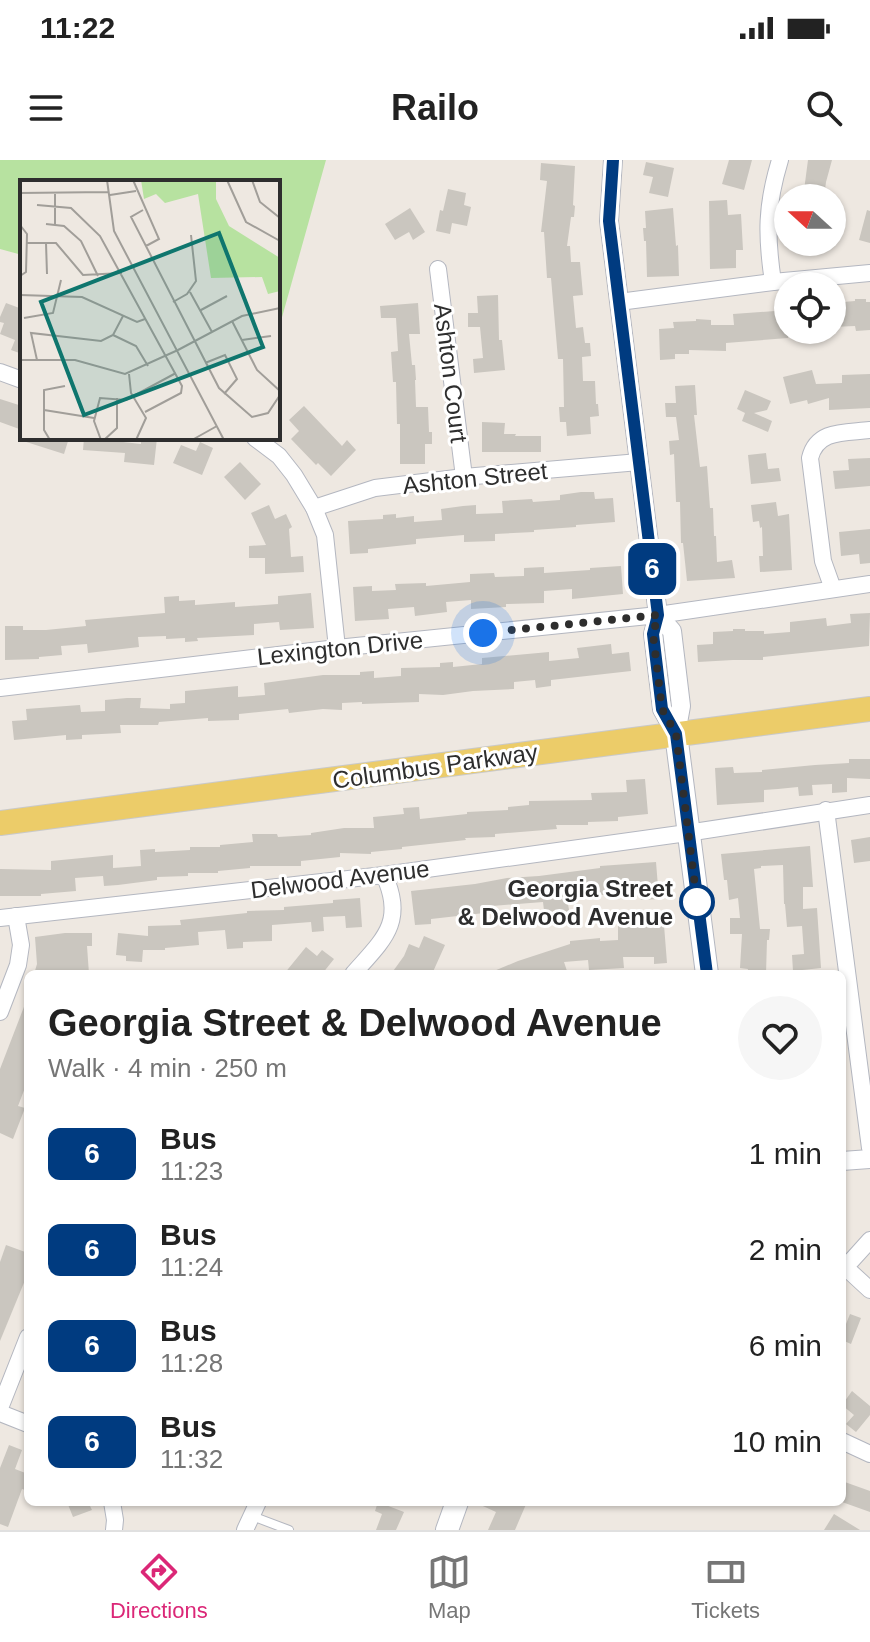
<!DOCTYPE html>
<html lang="en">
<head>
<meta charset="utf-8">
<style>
  body { margin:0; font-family:Arial,sans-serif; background:#f6f6f6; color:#222; height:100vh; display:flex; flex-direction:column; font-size:30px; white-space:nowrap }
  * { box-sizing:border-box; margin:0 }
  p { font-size:26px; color:#767676 }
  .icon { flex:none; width:44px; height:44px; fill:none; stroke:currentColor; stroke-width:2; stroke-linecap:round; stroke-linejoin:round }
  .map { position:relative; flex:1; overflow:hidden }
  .sheet { position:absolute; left:24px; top:810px; width:822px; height:536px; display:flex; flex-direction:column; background:#fff; border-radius:12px; box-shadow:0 2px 6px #0004 }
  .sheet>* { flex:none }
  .badge { padding:0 16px; border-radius:12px; font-size:28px; line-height:52px }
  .needle { width:52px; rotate:291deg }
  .tools { position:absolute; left:774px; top:24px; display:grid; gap:16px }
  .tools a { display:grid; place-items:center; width:72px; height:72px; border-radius:50%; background:#fff; box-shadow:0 2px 6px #0004; font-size:40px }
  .you { position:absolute; width:40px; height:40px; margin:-20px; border:6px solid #fff; border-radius:50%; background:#1a73e8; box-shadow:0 0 0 12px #1a73e833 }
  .map>.badge { position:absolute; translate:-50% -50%; box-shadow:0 0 0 4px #fff }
  .round { display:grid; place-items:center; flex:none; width:84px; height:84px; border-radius:42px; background:#f6f6f6 }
  .head { display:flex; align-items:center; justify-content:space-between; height:136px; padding:0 24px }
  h1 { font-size:38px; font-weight:700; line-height:60px }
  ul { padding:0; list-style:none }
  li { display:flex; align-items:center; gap:24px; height:96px; padding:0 24px }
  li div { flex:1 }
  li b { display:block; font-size:30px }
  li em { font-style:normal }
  li .badge { min-width:88px; font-weight:700; text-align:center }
  .status { display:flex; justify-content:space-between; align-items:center; height:56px; padding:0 40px; background:#fff; direction:ltr }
  .status svg { height:22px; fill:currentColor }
  header { display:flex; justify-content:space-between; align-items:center; height:104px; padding:0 24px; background:#fff; font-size:36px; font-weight:700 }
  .menu { display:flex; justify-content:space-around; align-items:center; height:112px; border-top:2px solid #e0e0e0; background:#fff; font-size:22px; color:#767676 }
  .menu a { display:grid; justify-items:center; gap:4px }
  .menu .active { color:#db2777 }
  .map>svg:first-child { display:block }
  .green { fill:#b7e2a0 }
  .building { fill:#cac6bf }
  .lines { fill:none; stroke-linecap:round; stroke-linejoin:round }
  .service-casing { stroke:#b4b7c0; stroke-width:10 }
  .minor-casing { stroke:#b4b7c0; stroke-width:18 }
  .tertiary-casing { stroke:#b4b7c0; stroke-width:20 }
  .secondary-casing { stroke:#b4b7c0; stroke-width:24 }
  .primary-casing { stroke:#c9c9c9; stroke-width:26 }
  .service { stroke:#fff; stroke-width:8 }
  .minor { stroke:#fff; stroke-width:16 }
  .tertiary { stroke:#fff; stroke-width:18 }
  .secondary { stroke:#fff; stroke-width:22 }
  .primary { stroke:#eccc69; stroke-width:24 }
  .line-casing { stroke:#fff; stroke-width:18 }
  .line { stroke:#003b80; stroke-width:12 }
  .walk { stroke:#2e2e2e; stroke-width:8; stroke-dasharray:0 14.4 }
  .stop-dot { fill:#fff; stroke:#003b80; stroke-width:4 }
  .labels { text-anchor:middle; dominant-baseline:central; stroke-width:6; stroke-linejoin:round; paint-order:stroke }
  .street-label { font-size:24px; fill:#2e2e2e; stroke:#fff }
  .stop-label { font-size:24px; font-weight:bold; fill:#2e2e2e; stroke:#fff; text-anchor:end }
  .inset-road { fill:none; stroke:#a19e99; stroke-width:2 }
  .view { fill:#0f766e; fill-opacity:0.15; stroke:#0f766e; stroke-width:4 }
  .inset-edge { fill:none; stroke:#2e2e2e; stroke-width:4 }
</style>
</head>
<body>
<div class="status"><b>11:22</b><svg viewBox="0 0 49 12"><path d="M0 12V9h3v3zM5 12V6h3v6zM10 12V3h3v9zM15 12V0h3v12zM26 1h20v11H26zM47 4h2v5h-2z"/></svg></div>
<header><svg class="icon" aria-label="menu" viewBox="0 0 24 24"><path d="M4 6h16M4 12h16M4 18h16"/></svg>Railo<svg class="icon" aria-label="search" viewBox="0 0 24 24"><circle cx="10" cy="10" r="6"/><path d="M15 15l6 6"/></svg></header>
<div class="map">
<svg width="870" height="1370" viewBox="0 0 870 1370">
  <rect width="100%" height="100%" fill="#eee8e1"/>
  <polygon class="green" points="0,0 326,0 279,168 278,22 22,22 22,95 0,89"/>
  <g class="building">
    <polygon points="729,0 752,0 744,30 722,24"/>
    <polygon points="808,0 832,0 826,22 824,38 803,38"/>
    <polygon points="646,2 674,8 668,37 649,33 653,17 643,15"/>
    <polygon points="541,3 575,6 573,45 575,46 574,57 571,57 567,86 570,86 571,102 580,102 583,135 573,136 576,168 583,167 585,183 590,183 591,196 582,197 583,221 595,221 596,244 598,244 599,256 590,257 591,274 567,276 566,262 560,262 559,247 564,247 563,199 558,199 551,118 547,118 544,72 541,72 547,21 540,20"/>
    <polygon points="448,29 466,33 464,45 471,47 467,66 452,63 450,74 436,71 440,50 443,51"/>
    <polygon points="727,40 728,55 741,54 743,90 736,90 736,108 710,109 709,41"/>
    <polygon points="410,48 425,72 413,80 409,72 395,80 385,64"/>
    <polygon points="673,48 676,86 678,85 679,116 647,117 646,81 644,81 643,68 646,68 645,51"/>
    <polygon points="867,50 870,51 870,83 859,80"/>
    <polygon points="498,135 499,180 502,180 505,210 474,213 473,199 483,198 480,167 468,167 468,153 478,153 477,136"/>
    <polygon points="855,139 866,139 866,142 870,142 870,170 856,171 855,166 832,167 832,143 855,141"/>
    <polygon points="6,143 22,149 22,194 11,190 15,180 0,174 4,163 0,162 0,157"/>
    <polygon points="418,143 420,174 409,174 412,205 415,205 416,220 415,220 416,247 428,247 429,272 432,272 432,284 425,284 425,304 400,304 400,264 397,264 396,222 393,222 391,192 398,191 396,158 381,158 380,146"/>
    <polygon points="788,150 788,178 726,183 726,191 689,190 689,194 675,194 675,199 660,200 659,169 674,168 673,162 696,161 696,159 711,160 711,165 734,165 733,154"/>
    <polygon points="812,210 816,224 842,223 842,215 870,214 870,248 829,250 829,238 808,244 807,240 790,244 783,217"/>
    <polygon points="695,225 697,255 694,255 700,307 707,306 710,348 713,348 714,376 716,376 717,402 732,400 735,418 687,421 683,383 681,383 680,342 676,342 674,294 670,295 669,281 679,280 676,257 666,257 665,243 676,243 675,226"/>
    <polygon points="745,230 771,241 767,250 754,253 772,261 768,272 742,261 745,253 737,249"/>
    <polygon points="0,239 22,246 22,270 0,262"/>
    <polygon points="304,246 342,286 347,280 356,290 331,316 318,303 316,305 291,279 299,271 289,260"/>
    <polygon points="482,262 505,263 504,274 516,274 515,276 541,276 541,292 482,292"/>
    <polygon points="21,278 69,278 64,294 20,280"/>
    <polygon points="84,278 115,278 114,281 141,284 141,278 157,278 154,305 124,302 125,293 83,290"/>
    <polygon points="200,282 213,288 202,315 173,303 181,285 196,291"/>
    <polygon points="766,293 768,309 779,308 781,321 751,324 748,295"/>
    <polygon points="870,298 870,326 835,329 833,311 849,310 848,299"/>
    <polygon points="240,302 261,324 245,340 224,317"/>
    <polygon points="581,332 594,332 595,339 613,338 615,362 576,365 576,367 534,370 534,372 495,374 495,381 464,382 464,375 416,379 416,384 368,389 368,393 350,394 348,361 383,359 383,355 396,354 396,358 414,356 414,362 442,360 441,349 463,346 476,345 476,354 503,353 502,341 532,339 533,342 560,340 560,335"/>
    <polygon points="776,342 778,356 789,354 792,410 760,412 759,396 763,396 762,367 760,368 759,361 753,362 751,345"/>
    <polygon points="269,345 275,359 286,354 292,367 289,369 291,397 303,396 304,412 265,414 265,398 249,398 249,386 266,385 251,353"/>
    <polygon points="870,369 870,403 860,404 859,394 841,396 839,372"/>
    <polygon points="621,406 623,434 572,439 572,429 544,431 544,443 506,444 506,447 471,449 471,440 446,442 447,452 415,456 414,447 388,449 389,459 355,461 353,427 372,426 372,431 396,430 395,424 426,423 426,426 470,422 470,414 494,413 495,417 524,416 524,408 544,407 544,413 590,410 590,408"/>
    <polygon points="311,433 314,468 280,470 279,462 254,464 254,475 197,478 198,481 185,482 185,478 166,479 166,476 138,477 139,487 88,493 87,484 61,486 62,495 39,497 39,499 5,500 5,466 23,466 23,470 46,470 86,466 85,460 165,453 164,437 179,436 179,441 195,440 195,445 235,442 235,447 278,444 278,436"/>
    <polygon points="870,453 869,486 763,497 763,500 733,500 698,502 697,485 713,484 713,472 733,471 733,469 745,469 745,471 764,471 764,474 790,472 790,462 826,458 827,466 851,463 850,454"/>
    <polygon points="611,484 612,494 629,492 631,511 551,520 551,526 536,528 535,520 514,522 514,529 473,531 443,535 419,534 419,542 362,544 362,542 342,543 342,550 323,549 289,553 288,549 239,554 239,560 208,561 208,558 159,562 158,565 120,565 121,573 82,575 82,579 66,580 66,575 14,580 12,561 27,560 26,549 80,545 81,552 105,551 105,540 127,538 141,538 140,548 170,549 170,544 185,543 185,531 238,526 238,537 265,535 264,523 323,515 360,515 360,512 374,511 374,518 401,516 401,508 440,507 440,503 453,502 453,507 482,504 482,498 549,492 549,501 579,498 577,488"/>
    <polygon points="849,599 870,599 870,619 847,618 847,632 832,633 832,624 812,625 813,635 799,636 798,627 778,629 764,630 764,642 717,645 715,608 733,607 734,613 762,612 762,610 815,605 849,603"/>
    <polygon points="645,619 648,654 618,657 618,661 588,662 588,665 556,665 557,669 495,674 495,677 465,678 466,680 402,687 402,689 371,692 371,694 340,693 340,697 301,701 301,706 250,706 250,708 218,711 218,713 188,713 188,716 157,717 157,720 118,725 104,726 103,716 75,718 76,731 41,734 41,736 0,736 0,709 51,710 51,701 113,695 113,708 141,706 140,690 155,689 155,692 190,690 190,687 220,687 220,685 253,682 252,674 277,674 278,677 311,675 311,673 344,668 374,668 373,657 404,654 403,648 419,647 420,659 467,654 467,652 508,650 508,647 529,645 529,641 592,640 591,633 627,632 626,620"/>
    <polygon points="870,677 870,701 854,703 851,680"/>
    <polygon points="810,686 813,727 803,727 803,749 817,748 821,808 793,811 792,795 804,794 802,766 787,767 785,744 784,744 783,705 761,706 761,708 754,709 760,769 770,769 769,780 767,780 766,814 747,814 748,809 740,808 742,774 730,774 730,758 740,758 738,738 729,740 727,720 724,720 721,694"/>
    <polygon points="656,702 659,739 641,740 640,727 618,728 618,735 601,735 567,739 570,755 545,759 543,742 492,746 493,752 431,759 431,764 415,765 411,731 475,724 507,718 539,716 600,708 600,706"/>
    <polygon points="360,738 362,767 346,768 345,756 323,757 324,771 312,772 311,762 272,765 272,781 243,782 243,788 227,789 225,770 198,772 199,785 165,788 165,790 143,790 142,802 126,801 126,796 116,795 118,773 148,776 148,766 181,765 180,760 247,753 247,751 284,750 284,747 333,743 333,740"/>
    <polygon points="635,763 635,767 664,765 667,803 654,804 654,797 623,797 624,808 589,810 588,800 564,802 568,814 487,814 518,801 570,784 570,781 600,778 600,781 618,780 618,764"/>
    <polygon points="65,773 92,773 92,786 87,786 89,814 34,814 37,804 35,777"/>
    <polygon points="424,776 445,785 432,814 391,814 404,796 409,784 419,788"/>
    <polygon points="306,787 317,796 322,790 334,799 322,814 284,814"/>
    <polygon points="27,839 28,882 24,893 28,894 28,920 18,946 25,948 13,979 0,973 0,909"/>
    <polygon points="6,1085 28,1093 28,1113 0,1181 0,1102"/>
    <polygon points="850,1154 861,1158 851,1184 842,1180 842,1163 846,1164"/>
    <polygon points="852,1231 870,1246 870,1255 856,1272 846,1264 854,1255 842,1245"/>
    <polygon points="9,1285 22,1290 15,1309 28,1314 28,1331 22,1329 8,1367 0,1364 0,1308"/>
    <polygon points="842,1321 870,1331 870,1352 842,1342"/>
    <polygon points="67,1342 88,1342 92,1350 73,1357"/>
    <polygon points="378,1342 404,1352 396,1370 376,1370 382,1354 375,1351"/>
    <polygon points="474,1342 527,1342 515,1370 488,1370 496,1352"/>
    <polygon points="834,1354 860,1370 824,1370"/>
  </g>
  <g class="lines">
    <defs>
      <polyline id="service" points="252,1356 289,1370"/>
      <g id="minor">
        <polyline points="438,109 464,317"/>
        <path d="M773,122C766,75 766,46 780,0"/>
        <polyline points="619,142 773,122 870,113"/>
        <polyline points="0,212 22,220"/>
        <polyline points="255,278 279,296 294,315 314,348 325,375 337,488"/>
        <polyline points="314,348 375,328 464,317 639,302"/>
        <path d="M833,429L823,401L810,298C817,269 846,273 870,270"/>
        <polyline points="0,528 337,488 658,455 870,424"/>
        <polyline points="826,650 870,988"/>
        <polyline points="0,758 384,715 687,673 870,645"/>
        <path d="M353,814C383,780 406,762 384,715"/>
        <polyline points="0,852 18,805 21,785 16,756"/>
        <polyline points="844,1106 870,1130"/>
        <polyline points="842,1108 852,1100 870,1080"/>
        <polyline points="0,1248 28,1177"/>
        <polyline points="0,1253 28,1264"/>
        <polyline points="842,1281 870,1294"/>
        <polyline points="112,1342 115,1360 114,1370"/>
        <polyline points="245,1370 258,1342"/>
      </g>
      <g id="tertiary">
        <polyline points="613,0 609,61 658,455 653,474 662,549 676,574"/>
        <polyline points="658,455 672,471 681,546 676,574"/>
        <polyline points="842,1001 870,999"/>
      </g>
      <g id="secondary">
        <polyline points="676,574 707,814"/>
        <polyline points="447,1370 457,1342"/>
      </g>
      <polyline id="primary" points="0,663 870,549"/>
    </defs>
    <use href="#service" class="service-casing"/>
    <use href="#minor" class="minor-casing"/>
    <use href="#tertiary" class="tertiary-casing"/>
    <use href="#secondary" class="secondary-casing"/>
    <use href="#primary" class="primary-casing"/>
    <use href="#service" class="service"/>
    <use href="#minor" class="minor"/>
    <use href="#tertiary" class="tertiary"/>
    <use href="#secondary" class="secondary"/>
    <use href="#primary" class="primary"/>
  </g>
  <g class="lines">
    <defs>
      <polyline id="line" points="613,0 609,61 658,455 653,474 662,549 676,574 707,814"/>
    </defs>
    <use href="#line" class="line-casing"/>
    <use href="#line" class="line"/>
    <polyline class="walk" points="483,473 658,455 653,474 662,549 676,574 697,742"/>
  </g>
  <circle class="stop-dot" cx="697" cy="742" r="16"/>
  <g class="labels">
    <g class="street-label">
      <text transform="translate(451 213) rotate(83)">Ashton Court</text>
      <text transform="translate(475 318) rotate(-6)">Ashton Street</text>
      <text transform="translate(340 488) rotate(-6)">Lexington Drive</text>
      <text transform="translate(435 606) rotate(-8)">Columbus Parkway</text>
      <text transform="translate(340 719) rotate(-7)">Delwood Avenue</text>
    </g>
    <g class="stop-label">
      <text x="673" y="728">Georgia Street<tspan x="673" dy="28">&amp; Delwood Avenue</tspan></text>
    </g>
  </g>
  <g transform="translate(20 20)">
    <rect width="260" height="260" fill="#eee8e1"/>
    <path d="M121,0H196V19L209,46L260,78V111L248,114L242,97L191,98L178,14L145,23L136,14L124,19Z" fill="#b7e2a0"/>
    <path class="inset-road" d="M87,0L94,51L204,260M113,0L139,59L126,66M207,0L226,42L260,61M232,0L240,22L260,38M0,13L88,12M35,13V44M90,15L116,11M17,25L51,28L80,56L162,206L161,213L125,232M123,30L111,37L199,208L232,237L248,233L260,215M26,44L44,46L61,61L78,96M0,45L7,54L6,92L0,96M7,63H36L63,95L102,93M26,63L27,94M170,112L192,152M0,115L62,117L117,142L125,139M153,122L167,114L176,101L171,55M181,130L207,116M4,138L33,133L41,100M212,141L237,190L260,211M93,155L116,166L128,186M222,160L251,156M158,170L222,136L260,128M0,180H55L105,194L158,170M17,180L11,153L81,161L93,155L103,136M185,183L205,175L217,199L204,214M109,194L111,213L126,238L116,260M24,230L74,238M30,260L24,250V210L45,206M81,260L74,241L80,218L106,220L156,193M84,260L97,248V218M172,260L197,246"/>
    <path class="view" d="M199,53L243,167L64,235L21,122Z"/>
    <rect width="260" height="260" class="inset-edge"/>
  </g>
</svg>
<div class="tools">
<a><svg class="needle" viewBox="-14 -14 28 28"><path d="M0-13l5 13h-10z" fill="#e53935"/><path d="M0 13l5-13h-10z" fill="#767676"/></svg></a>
<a><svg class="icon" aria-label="locate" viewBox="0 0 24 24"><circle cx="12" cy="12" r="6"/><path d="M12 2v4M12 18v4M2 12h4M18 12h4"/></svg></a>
</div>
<div class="you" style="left:483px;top:473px"></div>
<b class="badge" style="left:652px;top:409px;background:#003b80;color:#fff">6</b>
<section class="sheet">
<div class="head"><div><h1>Georgia Street &amp; Delwood Avenue</h1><p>Walk · 4 min · 250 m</p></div><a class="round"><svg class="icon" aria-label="heart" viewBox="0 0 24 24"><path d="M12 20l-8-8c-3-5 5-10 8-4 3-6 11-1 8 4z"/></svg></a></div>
<ul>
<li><span class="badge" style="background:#003b80;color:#fff">6</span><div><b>Bus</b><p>11:23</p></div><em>1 min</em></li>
<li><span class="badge" style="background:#003b80;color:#fff">6</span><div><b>Bus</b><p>11:24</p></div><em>2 min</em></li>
<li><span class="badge" style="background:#003b80;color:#fff">6</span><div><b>Bus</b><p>11:28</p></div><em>6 min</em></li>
<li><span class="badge" style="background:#003b80;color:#fff">6</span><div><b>Bus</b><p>11:32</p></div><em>10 min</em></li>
</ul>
</section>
</div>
<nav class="menu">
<a class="active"><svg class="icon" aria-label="directions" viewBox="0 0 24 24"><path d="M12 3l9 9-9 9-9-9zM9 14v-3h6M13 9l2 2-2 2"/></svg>Directions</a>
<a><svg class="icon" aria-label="map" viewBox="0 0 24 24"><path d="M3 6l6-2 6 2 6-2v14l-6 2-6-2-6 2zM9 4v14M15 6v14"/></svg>Map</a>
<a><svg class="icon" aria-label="tickets" viewBox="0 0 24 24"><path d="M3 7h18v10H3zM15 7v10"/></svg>Tickets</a>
</nav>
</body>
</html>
